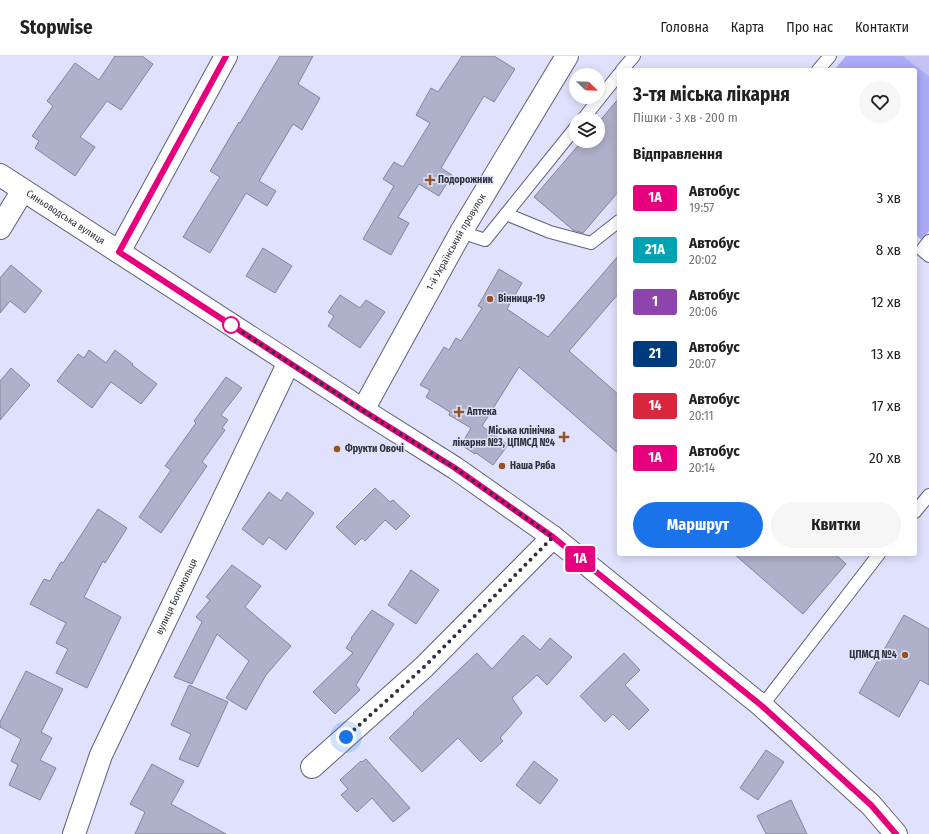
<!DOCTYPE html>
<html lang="uk">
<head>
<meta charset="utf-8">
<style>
  body { margin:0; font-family:"Fira Sans Condensed",sans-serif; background:#f6f6f6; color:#222; height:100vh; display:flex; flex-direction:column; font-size:15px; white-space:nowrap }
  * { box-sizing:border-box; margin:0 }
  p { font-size:13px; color:#767676 }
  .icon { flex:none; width:22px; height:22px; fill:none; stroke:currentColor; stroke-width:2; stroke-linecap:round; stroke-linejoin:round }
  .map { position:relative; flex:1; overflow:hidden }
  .drawer { position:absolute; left:617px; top:12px; width:300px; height:488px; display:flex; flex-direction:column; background:#fff; border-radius:4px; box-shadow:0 2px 10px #0003 }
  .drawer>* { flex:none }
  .badge { padding:0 8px; border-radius:3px; font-size:14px; line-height:26px }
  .needle { width:26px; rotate:113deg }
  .tools { position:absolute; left:569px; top:12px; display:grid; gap:8px }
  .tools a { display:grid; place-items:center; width:36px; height:36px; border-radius:50%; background:#fff; box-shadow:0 2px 10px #0003; font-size:20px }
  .you { position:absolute; width:20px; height:20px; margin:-10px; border:3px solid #fff; border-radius:50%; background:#1a73e8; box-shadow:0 0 0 6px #1a73e833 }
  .map>.badge { position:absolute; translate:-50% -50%; box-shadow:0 0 0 2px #fff }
  h2 { padding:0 16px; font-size:15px; line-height:36px }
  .round { display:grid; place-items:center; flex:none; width:42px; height:42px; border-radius:21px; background:#f6f6f6 }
  .summary { display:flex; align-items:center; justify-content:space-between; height:68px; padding:0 16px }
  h1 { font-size:19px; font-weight:700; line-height:30px }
  .cta { display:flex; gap:8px; margin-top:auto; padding:8px 16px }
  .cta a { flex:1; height:46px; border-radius:24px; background:#1a73e8; color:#fff; font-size:16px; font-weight:700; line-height:46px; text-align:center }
  .cta a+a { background:#f6f6f6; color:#222 }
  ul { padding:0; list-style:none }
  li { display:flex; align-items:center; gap:12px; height:52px; padding:0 16px }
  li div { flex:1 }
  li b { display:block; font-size:15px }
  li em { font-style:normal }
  li .badge { min-width:44px; font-weight:700; text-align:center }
  header { display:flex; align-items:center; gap:24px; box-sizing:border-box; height:56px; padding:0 20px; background:#fff; border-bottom:1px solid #e0e0e0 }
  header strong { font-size:19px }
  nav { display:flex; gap:22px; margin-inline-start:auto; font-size:14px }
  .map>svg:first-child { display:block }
  .green { fill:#c2c3f2 }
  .forest { fill:#aaaaf6 }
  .building { fill:#afb0c9; stroke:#84859c }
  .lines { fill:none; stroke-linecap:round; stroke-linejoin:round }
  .lane-casing { stroke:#606178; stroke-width:14 }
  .street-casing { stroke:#606178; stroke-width:24 }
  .secondary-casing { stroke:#606178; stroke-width:24 }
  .lane { stroke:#fff; stroke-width:12 }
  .street { stroke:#fff; stroke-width:22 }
  .secondary { stroke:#fff; stroke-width:22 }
  .line-casing { stroke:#fff; stroke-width:9 }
  .line { stroke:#e6007e; stroke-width:6 }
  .walk { stroke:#2f303a; stroke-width:4; stroke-dasharray:0 7.2 }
  .poi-dot { fill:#965224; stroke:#e0e1fc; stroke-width:1.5 }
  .stop-dot { fill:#fff; stroke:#e6007e; stroke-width:2 }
  .labels { text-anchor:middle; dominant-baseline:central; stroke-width:3; stroke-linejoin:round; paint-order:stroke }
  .poi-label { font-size:10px; font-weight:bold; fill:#2f303a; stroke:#e0e1fc; text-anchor:start }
  .street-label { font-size:10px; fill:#2f303a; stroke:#e0e1fc }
</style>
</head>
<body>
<header>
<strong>Stopwise</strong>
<nav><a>Головна</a><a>Карта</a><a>Про нас</a><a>Контакти</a></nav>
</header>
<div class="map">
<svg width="929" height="778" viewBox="0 0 929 778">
  <rect width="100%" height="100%" fill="#e0e1fc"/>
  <polygon class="green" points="903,0 929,0 929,20"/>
  <polygon class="forest" points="846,0 903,0 929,20 929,175 922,184 915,178 915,14 834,14"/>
  <g class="building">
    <polygon points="115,0 142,0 153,8 121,54 107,45 80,81 95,91 75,120 35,92 39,85 32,80 53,50 47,45 75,7 99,24"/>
    <polygon points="280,0 313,0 298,28 320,42 302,74 293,68 259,125 276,135 267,150 246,137 210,197 183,181 220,121 210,115 239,66 240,67"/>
    <polygon points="462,0 494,0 515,13 494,46 484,40 441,112 452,119 439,140 419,128 398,161 409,167 391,199 363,183 394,130 383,123 394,106 403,111 430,67 416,59 431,32 438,36"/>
    <polygon points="619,42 619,135 583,177 573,174 534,141 582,85 598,85 598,67"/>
    <polygon points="263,192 292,210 275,237 246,220"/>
    <polygon points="619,199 619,237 569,295 619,339 619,398 519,311 482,370 508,389 493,409 476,397 475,398 461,389 471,372 449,359 450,356 426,341 430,334 420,329 444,291 449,294 456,282 461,285 482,252 478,250 499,213 522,227 507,253 548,281"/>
    <polygon points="11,209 42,235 25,257 10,245 0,257 0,222"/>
    <polygon points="340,239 360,252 366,244 385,256 360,292 328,270 334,260 328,256"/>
    <polygon points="89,294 106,307 115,294 133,308 132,309 157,328 141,348 111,326 92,352 57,325 78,298 84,302"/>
    <polygon points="11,312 30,329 0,364 0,325"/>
    <polygon points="226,321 242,332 221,359 228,364 222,372 225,374 202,406 207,410 161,477 139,461 171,414 165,410 196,367 194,365"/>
    <polygon points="375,432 390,446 393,444 410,460 396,474 385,464 365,485 362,482 355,489 336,471"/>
    <polygon points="269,436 281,445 287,436 314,457 286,494 269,481 263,489 242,473"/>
    <polygon points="98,453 127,472 105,507 103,505 84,541 121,561 87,632 56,617 68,593 56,587 66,567 30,548 44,523 50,525 61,506 63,507"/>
    <polygon points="734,498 835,498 846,508 803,558"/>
    <polygon points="232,509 261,530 245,551 291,590 266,619 246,654 226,642 249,605 217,578 192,628 174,621 202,566 196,561 210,544 206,541"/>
    <polygon points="411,514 439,534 416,568 388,549"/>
    <polygon points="372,554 394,568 356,629 360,634 335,658 313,636 353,597 346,592 352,583 351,582"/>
    <polygon points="904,559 929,573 929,629 920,624 899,661 859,637"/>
    <polygon points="523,579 540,594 550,582 572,601 547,629 537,619 512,642 522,657 500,682 503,685 481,706 458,682 422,716 389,682 414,658 413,657 477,597 492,613"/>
    <polygon points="624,597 640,614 625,629 649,654 629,674 613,658 605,666 580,640"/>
    <polygon points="26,615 63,633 41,676 52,682 40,704 56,712 40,744 9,729 18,709 11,705 21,683 0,671 0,666"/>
    <polygon points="189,629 228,646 198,711 179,703 191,678 171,669"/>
    <polygon points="766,694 784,706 758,744 740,732"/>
    <polygon points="366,703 410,752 393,766 372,742 357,756 341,739 348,733 340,724 361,705 362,706"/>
    <polygon points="534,705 558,724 540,748 516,729"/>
    <polygon points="152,708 184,725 171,748 226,778 135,778 145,756 130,748"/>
    <polygon points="791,744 807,778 766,778 757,760"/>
  </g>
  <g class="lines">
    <defs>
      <g id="lane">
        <polyline points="622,14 634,0"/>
        <polyline points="818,14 830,0"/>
        <polyline points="583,63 619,18"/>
        <polyline points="506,158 550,176 591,187 619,165"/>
        <polyline points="461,176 485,184 576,71"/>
        <polyline points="929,185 922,194 929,200"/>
        <polyline points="915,456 929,439"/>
        <polyline points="762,650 879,498"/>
      </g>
      <g id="street">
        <polyline points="0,172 23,134"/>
        <path id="s1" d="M363,354L461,176L567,0"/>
        <polyline points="312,711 424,611 553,481"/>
        <path id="s2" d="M74,778L101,699L289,306"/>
      </g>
      <g id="secondary">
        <path id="s3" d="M0,119L363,354L455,412L553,481L762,650L871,749L896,778"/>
        <polyline points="119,196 226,0"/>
      </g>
    </defs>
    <use href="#lane" class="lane-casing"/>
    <use href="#street" class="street-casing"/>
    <use href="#secondary" class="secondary-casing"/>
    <use href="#lane" class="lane"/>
    <use href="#street" class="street"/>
    <use href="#secondary" class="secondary"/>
  </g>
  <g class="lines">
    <defs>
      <polyline id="line" points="226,0 119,196 362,354 455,412 553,481 762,650 871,749 896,778"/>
    </defs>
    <use href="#line" class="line-casing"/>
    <use href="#line" class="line"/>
    <polyline class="walk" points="231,269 362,354 455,412 553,481 424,611 346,681"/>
  </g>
  <g class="poi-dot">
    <path d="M428 118h4v4h4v4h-4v4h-4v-4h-4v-4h4z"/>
    <circle cx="490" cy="243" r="4"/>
    <path d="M457 350h4v4h4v4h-4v4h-4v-4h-4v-4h4z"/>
    <path d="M562 375h4v4h4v4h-4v4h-4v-4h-4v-4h4z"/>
    <circle cx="337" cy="393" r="4"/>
    <circle cx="502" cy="410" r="4"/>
    <circle cx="905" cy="599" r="4"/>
  </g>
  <circle class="stop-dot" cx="231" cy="269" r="8"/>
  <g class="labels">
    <g class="poi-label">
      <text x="438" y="124">Подорожник</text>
      <text x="498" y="243">Вінниця-19</text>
      <text x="467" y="356">Аптека</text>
      <text x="555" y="375" text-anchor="end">Міська клінічна<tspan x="555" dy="12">лікарня №3, ЦПМСД №4</tspan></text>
      <text x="345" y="393">Фрукти Овочі</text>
      <text x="510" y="410">Наша Ряба</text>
      <text x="897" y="599" text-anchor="end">ЦПМСД №4</text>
    </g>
    <g class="street-label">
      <text stroke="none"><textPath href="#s3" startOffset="78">Синьоводська вулиця</textPath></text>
      <text stroke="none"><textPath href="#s1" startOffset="192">1-й Український провулок</textPath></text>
      <text stroke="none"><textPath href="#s2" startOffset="259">вулиця Богомольця</textPath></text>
    </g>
  </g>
</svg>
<div class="tools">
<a><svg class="needle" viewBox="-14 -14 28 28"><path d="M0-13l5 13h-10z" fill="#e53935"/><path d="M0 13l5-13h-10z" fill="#767676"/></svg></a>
<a><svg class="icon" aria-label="layers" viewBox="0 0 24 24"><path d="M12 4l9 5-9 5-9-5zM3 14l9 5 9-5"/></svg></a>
</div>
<div class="you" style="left:346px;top:681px"></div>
<b class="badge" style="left:580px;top:503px;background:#e6007e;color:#fff">1А</b>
<section class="drawer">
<div class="summary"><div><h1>3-тя міська лікарня</h1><p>Пішки · 3 хв · 200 m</p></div><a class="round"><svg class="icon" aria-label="heart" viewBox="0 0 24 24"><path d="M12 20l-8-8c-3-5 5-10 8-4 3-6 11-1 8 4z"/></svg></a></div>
<h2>Відправлення</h2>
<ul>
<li><span class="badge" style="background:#e6007e;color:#fff">1А</span><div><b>Автобус</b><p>19:57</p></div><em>3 хв</em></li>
<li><span class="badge" style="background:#00a3b4;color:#fff">21А</span><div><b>Автобус</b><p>20:02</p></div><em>8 хв</em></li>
<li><span class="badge" style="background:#8e44ad;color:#fff">1</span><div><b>Автобус</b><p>20:06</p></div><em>12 хв</em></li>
<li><span class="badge" style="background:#003b80;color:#fff">21</span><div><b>Автобус</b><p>20:07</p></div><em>13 хв</em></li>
<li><span class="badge" style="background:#d7263d;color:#fff">14</span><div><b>Автобус</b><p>20:11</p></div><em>17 хв</em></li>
<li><span class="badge" style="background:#e6007e;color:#fff">1А</span><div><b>Автобус</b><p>20:14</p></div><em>20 хв</em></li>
</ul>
<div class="cta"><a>Маршрут</a><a>Квитки</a></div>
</section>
</div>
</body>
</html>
